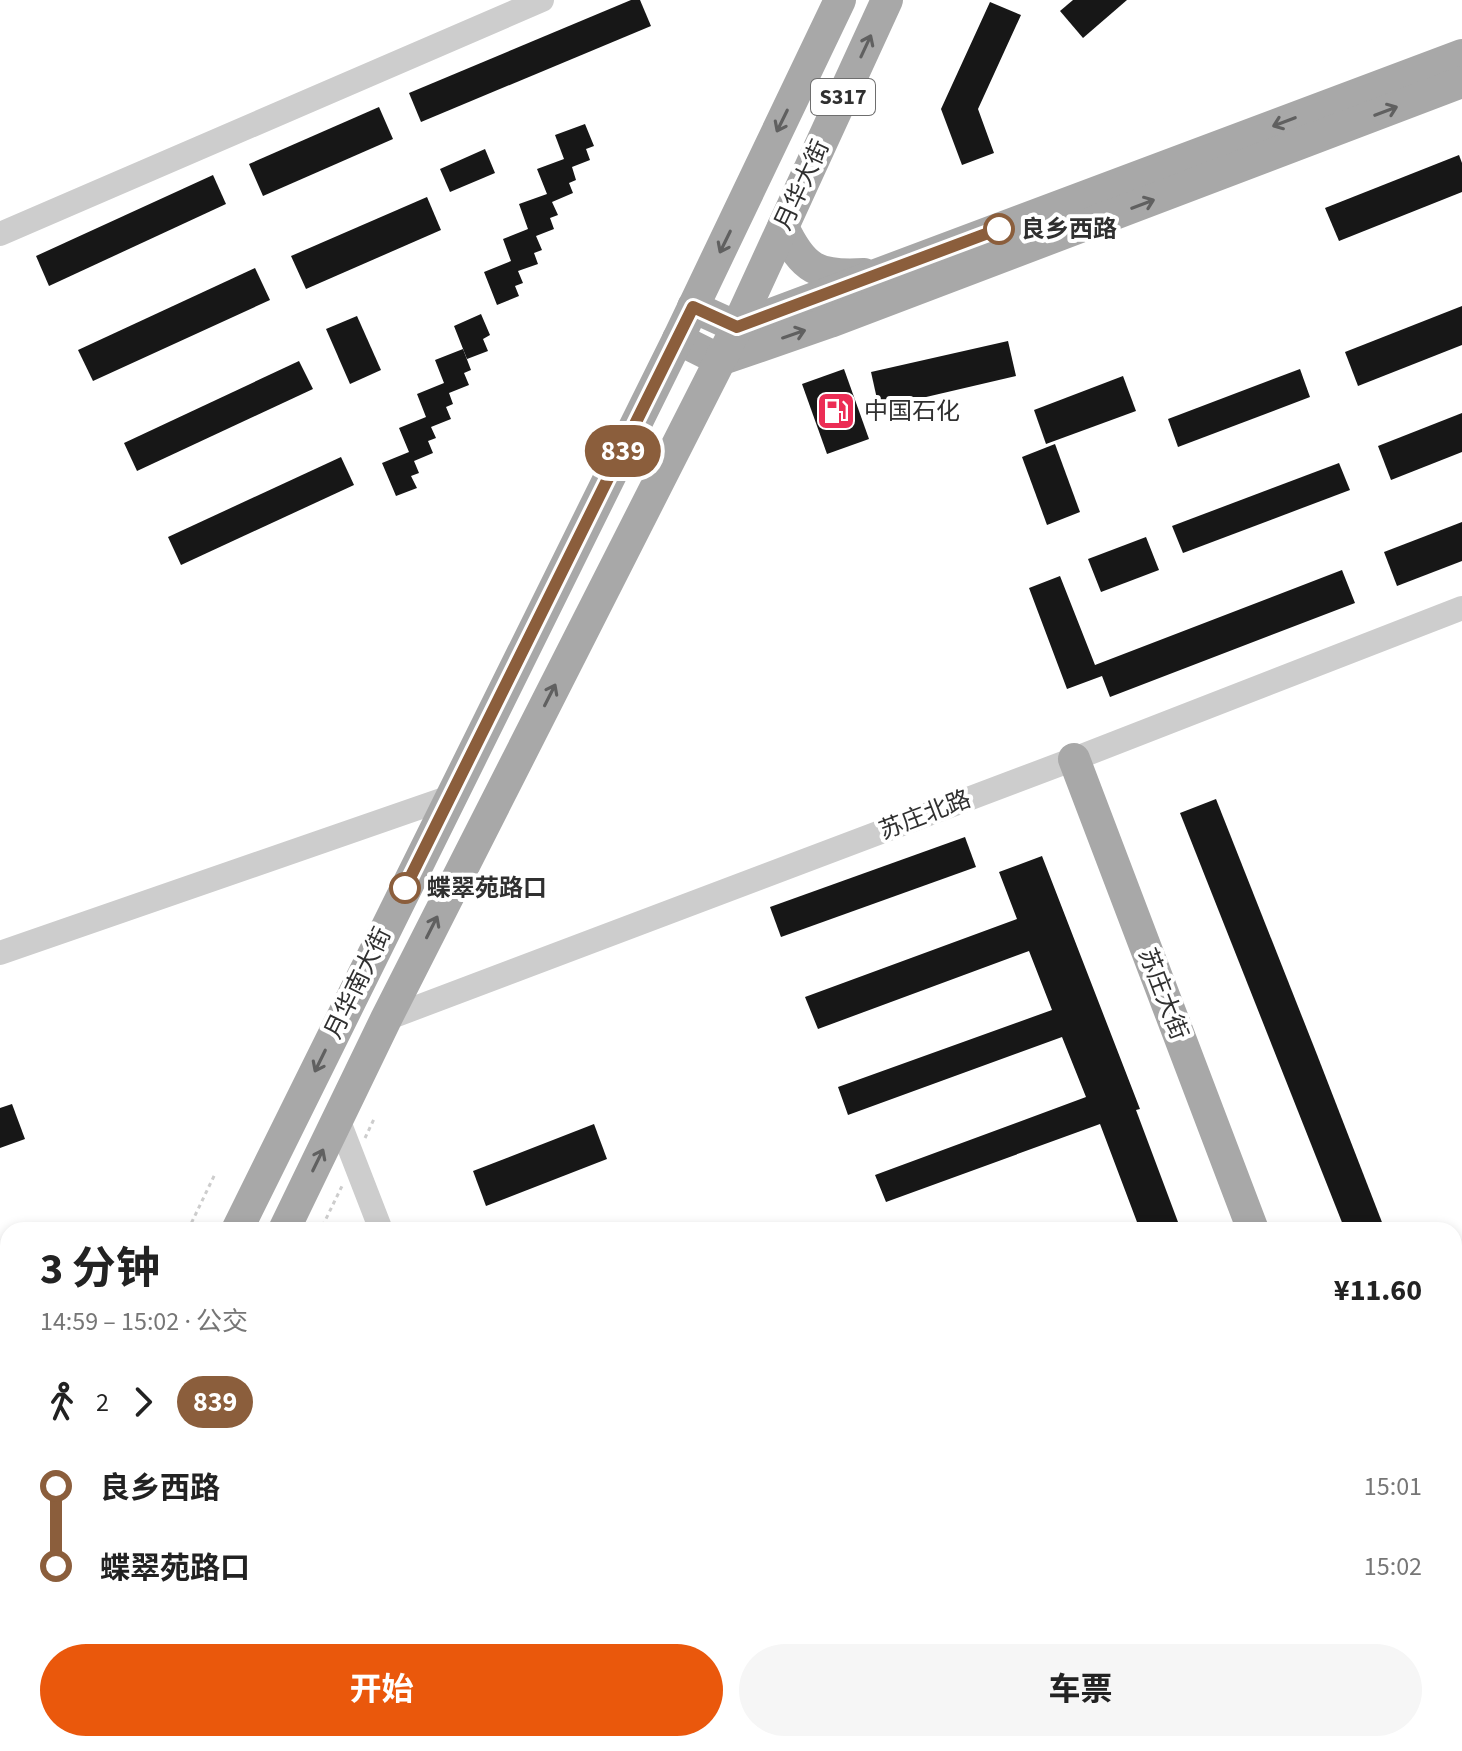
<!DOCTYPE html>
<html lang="zh">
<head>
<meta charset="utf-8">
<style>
  body { margin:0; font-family:"Source Sans 3","Noto Sans SC",sans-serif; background:#f6f6f6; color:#222; height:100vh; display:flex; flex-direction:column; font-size:30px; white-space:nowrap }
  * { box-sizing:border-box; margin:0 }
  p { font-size:26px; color:#767676 }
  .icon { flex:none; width:44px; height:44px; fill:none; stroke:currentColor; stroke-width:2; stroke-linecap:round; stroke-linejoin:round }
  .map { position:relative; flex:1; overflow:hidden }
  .details { position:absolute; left:0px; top:1222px; width:1462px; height:530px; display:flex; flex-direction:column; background:#fff; border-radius:24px 24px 0 0; box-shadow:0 4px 12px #0003 }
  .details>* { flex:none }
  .badge { padding:0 16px; border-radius:26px; font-size:28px; line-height:52px }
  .map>.badge { position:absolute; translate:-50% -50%; box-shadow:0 0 0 4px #fff }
  .legs { display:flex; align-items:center; gap:12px; height:88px; padding:0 40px; font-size:26px }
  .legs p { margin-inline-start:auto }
  .summary { display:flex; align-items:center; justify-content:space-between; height:136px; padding:0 40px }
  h1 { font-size:44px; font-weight:700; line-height:60px }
  .action { display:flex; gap:16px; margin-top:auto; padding:16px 40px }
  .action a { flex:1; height:92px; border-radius:48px; background:#ea580c; color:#fff; font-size:32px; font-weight:700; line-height:92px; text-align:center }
  .action a+a { background:#f6f6f6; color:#222 }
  ul { padding:0 40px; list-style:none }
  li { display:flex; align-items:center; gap:28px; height:80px; font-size:30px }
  li i { display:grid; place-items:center; width:12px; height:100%; margin:0 10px; background:currentColor }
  li i::after { content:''; width:20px; height:20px; margin:-10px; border:6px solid; border-radius:50%; background:#fff }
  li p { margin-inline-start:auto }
  li:first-child i { background:linear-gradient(#0000 50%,currentColor 0) }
  li:last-child i { background:linear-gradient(currentColor 50%,#0000 0) }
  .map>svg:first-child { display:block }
  .building { fill:#171717 }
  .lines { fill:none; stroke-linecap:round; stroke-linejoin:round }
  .path { stroke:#cdcdcd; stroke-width:3; stroke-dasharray:4 4; stroke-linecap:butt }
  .minor { stroke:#cdcdcd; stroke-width:24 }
  .major { stroke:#a8a8a8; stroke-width:32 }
  .oneway { stroke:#606060 }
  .line-1-casing { stroke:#fff; stroke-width:18 }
  .line-1 { stroke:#8b5e3c; stroke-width:12 }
  .stop-1-dot { fill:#fff; stroke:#8b5e3c; stroke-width:4 }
  .labels { text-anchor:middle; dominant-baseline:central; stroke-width:8; stroke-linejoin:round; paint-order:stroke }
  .shield { fill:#fff; stroke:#6e6e6e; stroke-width:2 }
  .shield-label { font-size:22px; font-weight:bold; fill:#303030 }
  .street-label { font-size:24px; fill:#303030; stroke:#fff }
  .stop-label { font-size:24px; font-weight:bold; fill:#303030; stroke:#fff; text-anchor:start }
  .poi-label { font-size:24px; fill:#303030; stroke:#fff; text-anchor:start }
</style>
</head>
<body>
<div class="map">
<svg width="1462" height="1751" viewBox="0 0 1462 1751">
  <rect width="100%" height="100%" fill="#fff"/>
  <g class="building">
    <polygon points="631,0 640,0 651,26 421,122 409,93"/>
    <polygon points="1073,0 1127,0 1083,38 1060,11"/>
    <polygon points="990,2 1021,15 978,109 994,153 962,165 941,109"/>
    <polygon points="379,107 393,139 263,196 249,164"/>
    <polygon points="585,124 594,146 586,149 590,160 572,167 576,180 569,183 573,193 552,202 558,215 550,218 554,229 536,236 542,250 534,253 538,264 518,271 523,283 515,286 519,296 497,305 484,272 511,261 503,239 528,229 519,204 547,194 537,169 564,159 555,135"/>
    <polygon points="485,149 495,173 450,192 440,169"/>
    <polygon points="1459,155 1462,163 1462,192 1339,241 1325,208"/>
    <polygon points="213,175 226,204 49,286 36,256"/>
    <polygon points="427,197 441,230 306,289 291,256"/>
    <polygon points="255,268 270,300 93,381 78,350"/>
    <polygon points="1462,306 1462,345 1358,386 1345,352"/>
    <polygon points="481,314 490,335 483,339 488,351 467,359 454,326"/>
    <polygon points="357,316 381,370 350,384 326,329"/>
    <polygon points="1008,341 1016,376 879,408 871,372"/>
    <polygon points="463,349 471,370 464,373 469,385 449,393 453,404 446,407 451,419 431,427 436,438 428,441 433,453 414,461 419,473 411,476 417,488 396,496 382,463 409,452 399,428 426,417 417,394 444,383 435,360"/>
    <polygon points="299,361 313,389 137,471 124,443"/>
    <polygon points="844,369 869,439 827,454 802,384"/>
    <polygon points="1300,369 1310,397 1178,447 1168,419"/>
    <polygon points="1123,376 1136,411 1046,444 1034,410"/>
    <polygon points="1462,413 1462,452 1391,480 1378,446"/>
    <polygon points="1055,444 1080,512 1047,525 1022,457"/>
    <polygon points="341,457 354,485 181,565 168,537"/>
    <polygon points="1339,463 1350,490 1183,553 1172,526"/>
    <polygon points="1462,522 1462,561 1397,586 1384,552"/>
    <polygon points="1146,537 1159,570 1101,592 1088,559"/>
    <polygon points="1342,570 1355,603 1110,697 1102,676 1067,689 1029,588 1060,576 1095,665"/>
    <polygon points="1216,799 1316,1052 1385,1230 1345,1230 1180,813"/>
    <polygon points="965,837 976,867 781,937 770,907"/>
    <polygon points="1042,856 1140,1109 1136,1110 1181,1230 1140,1230 1100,1124 886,1202 875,1175 1086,1097 1062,1037 848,1115 838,1087 1052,1010 1029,951 818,1029 805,997 1017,919 999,872"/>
    <polygon points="12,1104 25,1139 0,1148 0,1108"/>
    <polygon points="594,1124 607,1159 486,1206 473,1171"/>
  </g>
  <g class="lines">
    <g class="path">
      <polyline points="365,1138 374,1119"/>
      <polyline points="188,1230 215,1174"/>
      <polyline points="328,1230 322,1227 343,1184"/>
    </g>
    <g class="minor">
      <polyline points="0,234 542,0"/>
      <polyline points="0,953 450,797"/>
      <polyline points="386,1019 1074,759 1462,608"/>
      <polyline points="338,1119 381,1230"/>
      <polyline points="1454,1425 1462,1422"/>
      <polyline points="580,1744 582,1751"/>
      <polyline points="607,1751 625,1744"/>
    </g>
    <g class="major">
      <path d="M783,227C803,269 817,277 864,274"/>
      <polyline points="693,307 737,327 1462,55"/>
      <polyline points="678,339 720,360 830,322 1462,82"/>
      <polyline points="1074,759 1253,1230"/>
      <polyline points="237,1230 678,339 840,0"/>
      <polyline points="284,1230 386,1019 737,327 887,0"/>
      <polyline points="0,1728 8,1710"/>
      <polyline points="1453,1744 1456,1751"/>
      <polyline points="33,1751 37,1744"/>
    </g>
  </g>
  <defs><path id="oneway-shaft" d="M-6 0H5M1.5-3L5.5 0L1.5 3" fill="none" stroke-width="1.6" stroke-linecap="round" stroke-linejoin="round" transform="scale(2)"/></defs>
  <g class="oneway">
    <use href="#oneway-shaft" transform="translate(866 46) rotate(-65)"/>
    <use href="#oneway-shaft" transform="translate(1386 111) rotate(-21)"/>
    <use href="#oneway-shaft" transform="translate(782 121) rotate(116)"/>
    <use href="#oneway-shaft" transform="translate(1284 122) rotate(159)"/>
    <use href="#oneway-shaft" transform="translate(1143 204) rotate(-21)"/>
    <use href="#oneway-shaft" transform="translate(725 242) rotate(116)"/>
    <use href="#oneway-shaft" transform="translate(794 334) rotate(-19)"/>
    <use href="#oneway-shaft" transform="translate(550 695) rotate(-63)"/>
    <use href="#oneway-shaft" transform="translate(432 927) rotate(-63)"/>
    <use href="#oneway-shaft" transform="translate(320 1061) rotate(116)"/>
    <use href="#oneway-shaft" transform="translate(318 1160) rotate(-64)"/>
  </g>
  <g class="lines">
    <defs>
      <polyline id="line-1" points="405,888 693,307 737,327 999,229"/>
    </defs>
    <use href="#line-1" class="line-1-casing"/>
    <use href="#line-1" class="line-1"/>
  </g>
  <defs>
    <symbol id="fuel-square" viewBox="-11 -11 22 22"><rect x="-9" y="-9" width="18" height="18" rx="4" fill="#ec2d55" stroke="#fff"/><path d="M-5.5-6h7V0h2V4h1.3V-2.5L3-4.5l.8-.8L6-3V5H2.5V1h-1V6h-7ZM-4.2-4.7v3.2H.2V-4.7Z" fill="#fff"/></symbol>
  </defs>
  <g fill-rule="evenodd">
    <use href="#fuel-square" x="814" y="389" width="44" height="44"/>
  </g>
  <g class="stop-1-dot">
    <circle cx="999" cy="229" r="14"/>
    <circle cx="405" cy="888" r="14"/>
  </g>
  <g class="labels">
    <rect class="shield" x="811" y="79" width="64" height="36" rx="6"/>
    <g class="shield-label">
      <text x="843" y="97">S317</text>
    </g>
    <g class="street-label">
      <text transform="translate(802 185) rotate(-65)">月华大街</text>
      <text transform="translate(925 815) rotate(-21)">苏庄北路</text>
      <text transform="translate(358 983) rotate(-64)">月华南大街</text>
      <text transform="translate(1163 994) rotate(69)">苏庄大街</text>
    </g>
    <g class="stop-label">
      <text x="1021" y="229">良乡西路</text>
      <text x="427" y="888">蝶翠苑路口</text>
    </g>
    <g class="poi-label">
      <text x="864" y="411">中国石化</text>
    </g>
  </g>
</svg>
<b class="badge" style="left:623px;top:451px;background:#8b5e3c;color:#fff">839</b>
<section class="details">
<div class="summary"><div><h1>3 分钟</h1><p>14:59 – 15:02 · 公交</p></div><b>¥11.60</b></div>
<div class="legs"><svg class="icon" aria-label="walk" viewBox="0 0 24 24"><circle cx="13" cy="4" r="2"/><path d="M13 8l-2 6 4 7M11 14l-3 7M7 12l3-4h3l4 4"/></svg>2<svg class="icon" aria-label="forward" viewBox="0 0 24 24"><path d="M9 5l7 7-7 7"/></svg><b class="badge" style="background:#8b5e3c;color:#fff">839</b></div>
<ul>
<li><i style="color:#8b5e3c"></i><b>良乡西路</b><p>15:01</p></li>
<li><i style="color:#8b5e3c"></i><b>蝶翠苑路口</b><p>15:02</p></li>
</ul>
<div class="action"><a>开始</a><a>车票</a></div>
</section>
</div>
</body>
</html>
